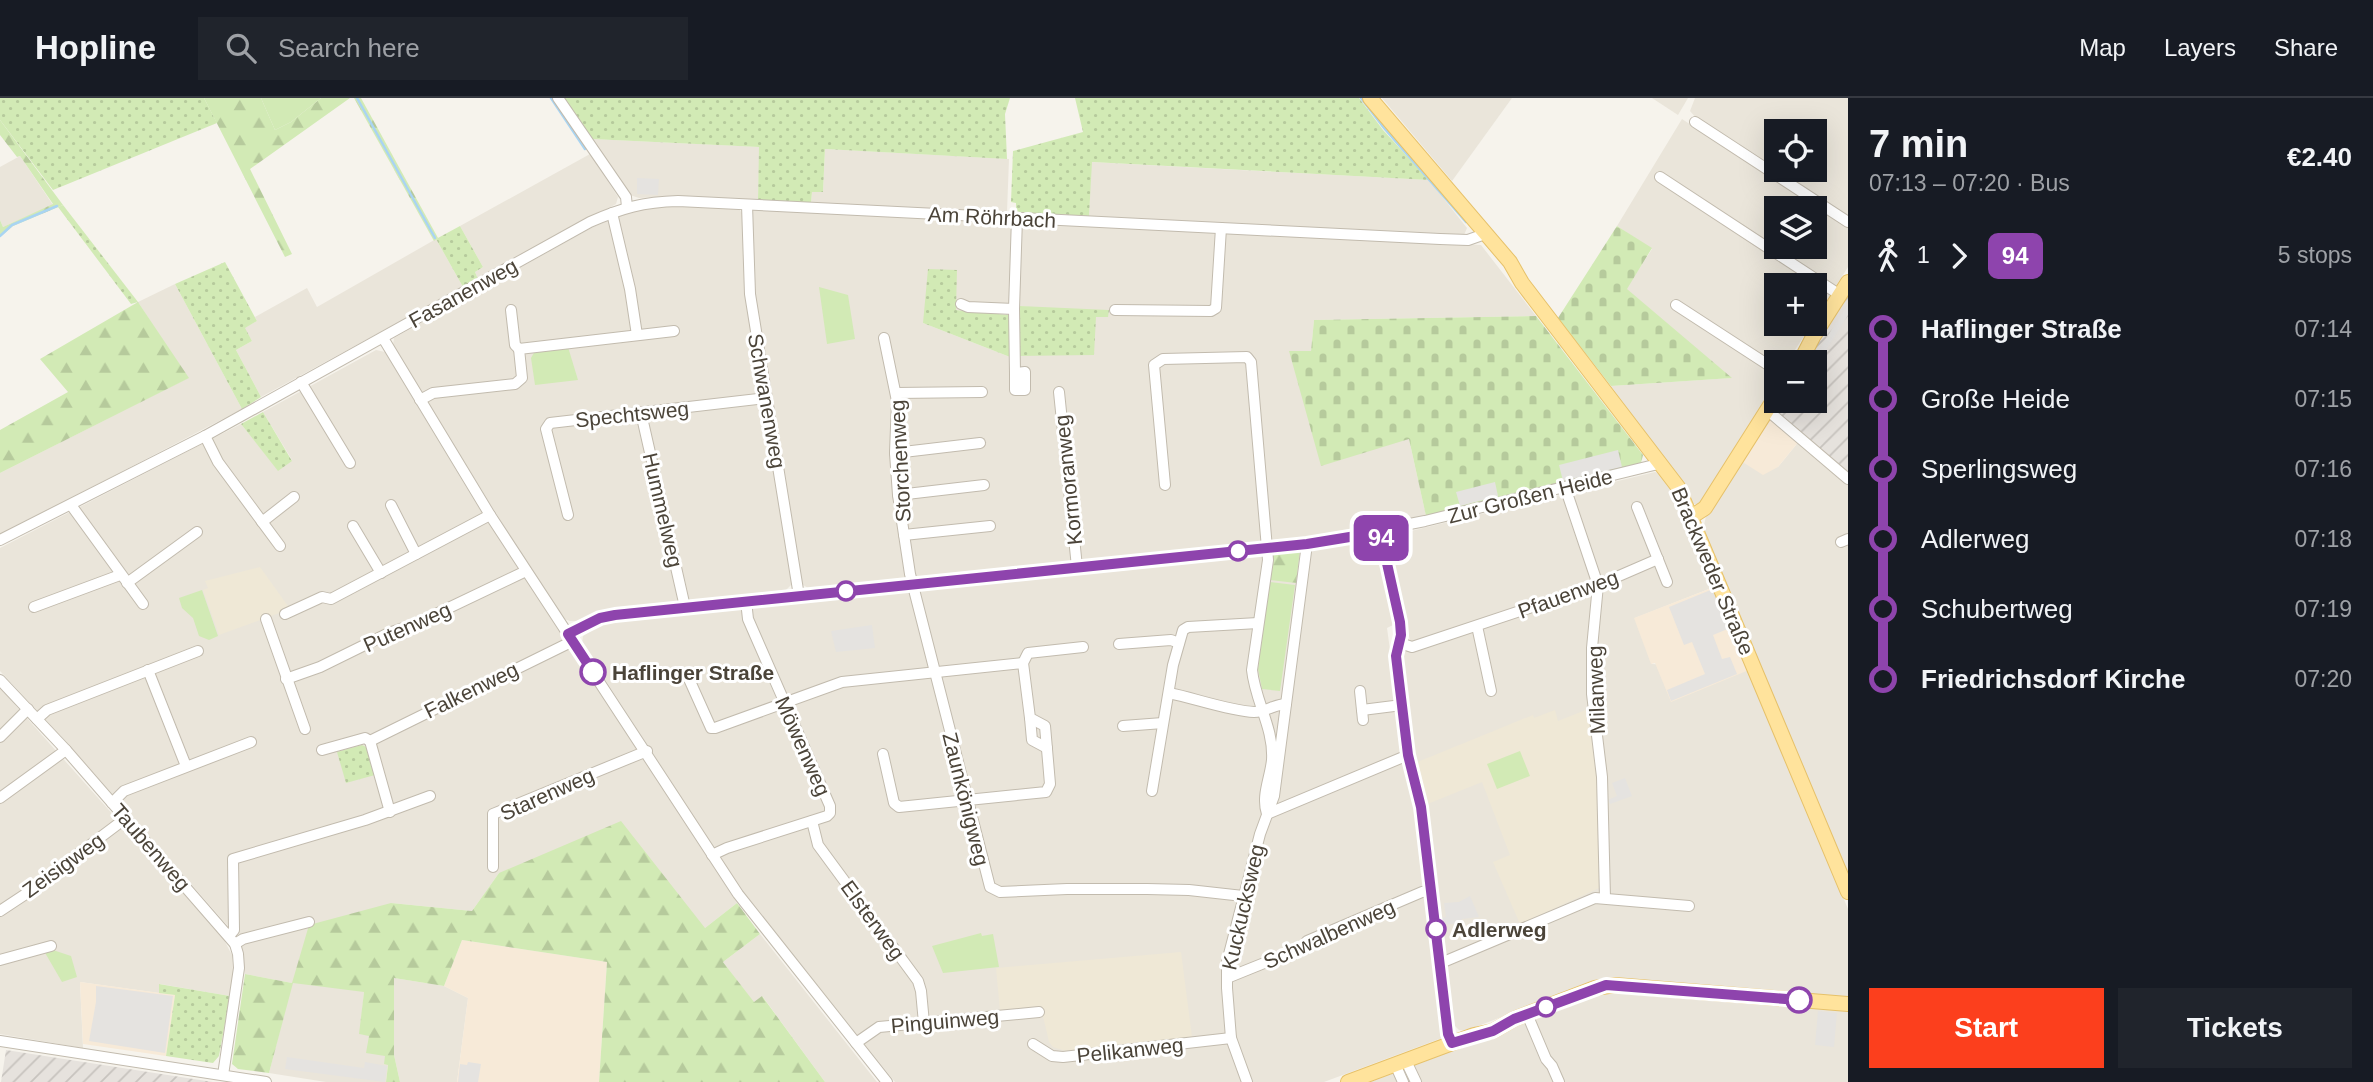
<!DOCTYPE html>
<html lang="en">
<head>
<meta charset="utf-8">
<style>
  body { margin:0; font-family:Helvetica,sans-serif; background:#20242c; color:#f1f3f6; height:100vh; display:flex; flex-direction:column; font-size:26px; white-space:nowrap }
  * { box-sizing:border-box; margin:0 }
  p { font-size:23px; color:#9ea1a6 }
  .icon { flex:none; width:38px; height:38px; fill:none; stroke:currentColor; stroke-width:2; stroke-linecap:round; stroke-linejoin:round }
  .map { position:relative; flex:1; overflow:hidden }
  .panel { display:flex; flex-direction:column; background:#171b24; width:525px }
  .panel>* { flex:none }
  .badge { padding:0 14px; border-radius:10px; font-size:24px; line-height:46px }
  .tools { position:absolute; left:1764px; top:21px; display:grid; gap:14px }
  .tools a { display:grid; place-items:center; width:63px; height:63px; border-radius:0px; background:#171b24; box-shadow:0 7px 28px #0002; font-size:35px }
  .map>.badge { position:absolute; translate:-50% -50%; box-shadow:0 0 0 4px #fff }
  .legs { display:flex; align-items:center; gap:10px; height:77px; padding:0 21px; font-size:23px }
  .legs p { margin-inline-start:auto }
  .summary { display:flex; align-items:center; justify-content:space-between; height:119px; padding:0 21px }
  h1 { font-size:38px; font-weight:800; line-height:52px }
  .action { display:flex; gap:14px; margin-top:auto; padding:14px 21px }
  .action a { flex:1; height:80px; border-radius:0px; background:#fc3f1d; color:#fff; font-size:28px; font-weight:800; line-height:80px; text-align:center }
  .action a+a { background:#20242c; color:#f1f3f6 }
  ul { padding:0 21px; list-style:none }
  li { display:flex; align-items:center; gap:24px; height:70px; font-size:26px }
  li i { display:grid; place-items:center; width:10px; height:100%; margin:0 9px; background:currentColor }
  li i::after { content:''; width:18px; height:18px; margin:-9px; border:5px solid; border-radius:50%; background:#171b24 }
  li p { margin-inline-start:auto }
  li:first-child i { background:linear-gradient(#0000 50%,currentColor 0) }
  li:last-child i { background:linear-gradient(currentColor 50%,#0000 0) }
  header { display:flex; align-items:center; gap:42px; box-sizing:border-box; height:98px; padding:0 35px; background:#171b24; border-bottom:2px solid #363941 }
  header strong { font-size:33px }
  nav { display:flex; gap:38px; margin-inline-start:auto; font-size:24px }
  .search { width:490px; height:63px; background:#20242c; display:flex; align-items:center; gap:18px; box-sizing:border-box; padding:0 24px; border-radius:0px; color:#9ea1a6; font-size:26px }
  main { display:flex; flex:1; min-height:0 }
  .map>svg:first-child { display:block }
  .residential { fill:#eae5da; fill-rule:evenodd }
  .commercial { fill:#f7ead8 }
  .industrial { fill:url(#industrial-furrows) }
  .education { fill:#efe8d6 }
  .grass { fill:url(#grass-dots) }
  .forest { fill:url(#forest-firs) }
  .cemetery { fill:url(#cemetery-stones) }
  .park { fill:#d2eab5 }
  .parking { fill:#e5e3e0 }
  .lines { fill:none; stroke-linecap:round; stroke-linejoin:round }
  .stream { stroke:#a9d4f2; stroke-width:2.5 }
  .minor-casing { stroke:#c2bbae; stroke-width:12 }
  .major-casing { stroke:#e6c16a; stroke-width:16 }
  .minor { stroke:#fff; stroke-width:10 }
  .major { stroke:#ffe39c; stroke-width:14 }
  .line-1-casing { stroke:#fff; stroke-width:16 }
  .line-1 { stroke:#8e44ad; stroke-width:10 }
  .stop-1-dot { fill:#fff; stroke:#8e44ad; stroke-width:3.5 }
  .labels { text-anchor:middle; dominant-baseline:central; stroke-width:6; stroke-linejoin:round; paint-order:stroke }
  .street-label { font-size:21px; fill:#4b4439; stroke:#fff }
  .stop-label { font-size:21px; font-weight:bold; fill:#4b4439; stroke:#fff; text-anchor:start }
</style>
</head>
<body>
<header>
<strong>Hopline</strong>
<div class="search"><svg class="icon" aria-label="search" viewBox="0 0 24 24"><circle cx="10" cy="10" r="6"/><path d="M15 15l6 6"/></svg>Search here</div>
<nav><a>Map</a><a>Layers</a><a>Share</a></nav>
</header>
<main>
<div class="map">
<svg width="1848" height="984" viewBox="0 0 1848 984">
  <defs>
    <pattern id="industrial-furrows" width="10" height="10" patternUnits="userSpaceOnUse" patternTransform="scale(1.75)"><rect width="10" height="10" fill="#e6e2dd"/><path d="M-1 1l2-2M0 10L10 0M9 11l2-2" fill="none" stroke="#c7c3be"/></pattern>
    <pattern id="grass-dots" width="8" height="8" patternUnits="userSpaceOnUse" patternTransform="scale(1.75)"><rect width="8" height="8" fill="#d2eab5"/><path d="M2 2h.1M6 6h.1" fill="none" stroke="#b6ca9c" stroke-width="1.8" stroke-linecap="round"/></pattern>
    <pattern id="forest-firs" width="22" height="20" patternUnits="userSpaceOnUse" patternTransform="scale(1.75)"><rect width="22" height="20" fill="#d2eab5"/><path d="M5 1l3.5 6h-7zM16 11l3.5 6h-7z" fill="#b6ca9c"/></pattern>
    <pattern id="cemetery-stones" width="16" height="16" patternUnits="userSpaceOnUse" patternTransform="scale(1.75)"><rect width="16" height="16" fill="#d2eab5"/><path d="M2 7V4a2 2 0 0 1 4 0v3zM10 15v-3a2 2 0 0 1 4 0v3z" fill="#b6ca9c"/></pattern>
  </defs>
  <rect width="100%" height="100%" fill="#f6f3ec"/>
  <g class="residential">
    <polygon points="1382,0 1512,0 1452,83"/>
    <polygon points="1652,0 1688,0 1678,17"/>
    <path d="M1695,0H1848V120L1697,21L1690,13ZM1776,33H1815V72H1776Z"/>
    <path d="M1682,21L1848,130V169L1815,221V187H1776V226H1812L1787,264H1776V285L1699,406H1692L1678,378L1611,288L1731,280L1626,191L1652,151L1617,128ZM1776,110H1815V149H1776Z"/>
    <polygon points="592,41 760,49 758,102 677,98 639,100 630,97"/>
    <polygon points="825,51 1009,61 1007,114 811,105 812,94 823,94"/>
    <polygon points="590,56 618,99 616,106 478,181 475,174 483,169 460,128"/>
    <polygon points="20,58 53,107 3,129 0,122 0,69"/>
    <polygon points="1091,64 1429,82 1467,130 1464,137 1089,118"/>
    <polygon points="679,108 738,110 742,115 746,197 792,486 786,492 612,511 581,523 570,523 564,521 504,428 419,291 393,247 394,240 593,129 628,114 650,109"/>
    <path d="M754,111L1481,147L1536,218L1314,222L1311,253L1409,341L1426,418L1299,440L808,490L800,485L754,195L750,115ZM956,173L955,212L1006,215L1010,259L923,225ZM1018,206L1020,208L1108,219L1096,218L1017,258Z"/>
    <polygon points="436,141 463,189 261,299 236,252 252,243 244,230 257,223 255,219 307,190 317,209"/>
    <polygon points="175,186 242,311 0,437 0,375 188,280 138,204"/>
    <polygon points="376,252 385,254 475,404 737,805 705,830 499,775 472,813 391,805 364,894 360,936 369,937 386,958 388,967 386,984 326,984 269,975 292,885 245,876 241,848 227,827 71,649 0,573 0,450 241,326 278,372 292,362 263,314"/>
    <polygon points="1800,342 1848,385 1848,780 1703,432 1706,418 1741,363 1778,369"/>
    <polygon points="1655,374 1661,376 1673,392 1714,489 1635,520 1652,566 1749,572 1848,811 1848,901 1610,880 1598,882 1465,933 1459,932 1452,925 1413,657 1401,560 1410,542 1386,439"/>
    <polygon points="1377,440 1397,525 1387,530 1405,662 1417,710 1443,930 1442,940 1324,984 895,984 742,793 582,546 583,538 603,525 614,523 1272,456 1296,484 1300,453"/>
    <polygon points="0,590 223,840 232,857 233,876 230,898 160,886 159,895 80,884 83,950 0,936"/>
    <polygon points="760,836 877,984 825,984 763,899 754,905 723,864"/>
    <polygon points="394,880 444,888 468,900 457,984 400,984 394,957"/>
    <polygon points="1613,892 1848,912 1848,984 1370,984 1516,929 1601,895"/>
  </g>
  <g class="commercial">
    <polygon points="1771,320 1800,342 1778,369 1763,377 1741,363 1767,321"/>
    <polygon points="1714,489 1749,572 1671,604 1655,565 1651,566 1634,520"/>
    <polygon points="462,842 607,864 599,984 457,984 468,900 444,888"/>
    <polygon points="80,884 175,897 166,958 83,946"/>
  </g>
  <g class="industrial">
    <polygon points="1848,197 1848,376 1774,312 1780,303 1815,303 1815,264 1805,264"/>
    <polygon points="6,952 213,984 1,984"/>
  </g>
  <g class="education">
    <polygon points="260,469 290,511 219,537 203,492 208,490 205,483"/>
    <polygon points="1588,611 1598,680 1599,790 1520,826 1493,764 1510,757 1482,684 1425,707 1415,665 1533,617 1534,620 1555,612 1558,623"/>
    <polygon points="1181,854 1192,939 1066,953 1053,949 1049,944 1041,909 1000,913 996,870"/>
  </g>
  <g class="grass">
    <polygon points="0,0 204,0 217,25 53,92 0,22"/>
    <polygon points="564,0 1010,0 1005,16 1007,61 825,51 823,94 812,94 811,105 758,102 759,49 592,41"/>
    <polygon points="1075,0 1359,0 1383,32 1429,82 1092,64 1089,118 1016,114 1016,105 1011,104 1013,53 1083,34"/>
    <polygon points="63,107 138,204 131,206 58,109"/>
    <polygon points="460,128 483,169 475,174 478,181 463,189 436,141"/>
    <polygon points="225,164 257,223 245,230 252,243 236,252 261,299 242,311 175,186"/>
    <polygon points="928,171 957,172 956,212 1009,217 1010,259 923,225"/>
    <polygon points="1017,205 1020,208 1109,212 1108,219 1096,219 1094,257 1017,258"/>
    <polygon points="263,314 292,363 278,373 241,326"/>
    <polygon points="362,647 368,650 375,677 346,685 337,654"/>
    <polygon points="159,886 230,898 219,958 213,965 166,958 175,897 159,895"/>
  </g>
  <g class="forest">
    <polygon points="204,0 261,0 275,32 291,24 321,0 350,0 250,71 292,156 285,159"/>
    <polygon points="354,0 361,0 438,140 434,143"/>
    <polygon points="0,22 63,107 13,128 0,139 0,122 3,129 53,106 20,58 17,59 0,37"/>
    <polygon points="138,204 189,280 0,375 0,332 68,294 40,261"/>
    <polygon points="1300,453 1296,485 1269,482 1272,456"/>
    <polygon points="621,723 705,830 737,805 760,836 723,864 754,904 762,898 825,984 599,984 607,864 462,842 444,888 394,880 394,957 400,984 386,984 388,967 384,966 385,958 366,955 369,938 359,936 364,894 293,885 269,975 238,971 232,966 245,876 292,885 309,827 391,805 472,813 499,775"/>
  </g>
  <g class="cemetery">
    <polygon points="1617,128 1652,150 1627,191 1732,280 1611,288 1558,220"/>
    <polygon points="1536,218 1643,357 1641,365 1426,418 1409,341 1321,368 1289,253 1311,253 1314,222"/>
  </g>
  <g class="park">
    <polygon points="261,0 321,0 291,24 275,32"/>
    <polygon points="819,189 848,197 855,241 827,246"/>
    <polygon points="568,249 578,282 535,287 531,260 535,253"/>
    <polygon points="1269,484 1295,487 1280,593 1262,591 1258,571"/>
    <polygon points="202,492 218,538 209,542 199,538 193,520 182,510 179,500"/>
    <polygon points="1520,653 1530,678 1497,691 1487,666"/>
    <polygon points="981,835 982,838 993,836 999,869 943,875 932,848"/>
    <polygon points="50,851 71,858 77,879 62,884 44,853"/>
  </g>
  <g class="parking">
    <polygon points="637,80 659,81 658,97 637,96"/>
    <polygon points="1848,206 1848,217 1815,270 1815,264 1811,264"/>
    <polygon points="1618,352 1622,369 1563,383 1559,367"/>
    <polygon points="1495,384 1498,398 1460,408 1456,394"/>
    <polygon points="1713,491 1730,530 1713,537 1722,561 1730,559 1737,576 1671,603 1667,592 1705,576 1692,544 1684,547 1669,509"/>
    <polygon points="872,527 875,550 836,554 831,533"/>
    <polygon points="1625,680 1632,698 1610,706 1608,702 1617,698 1612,685"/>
    <polygon points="1470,798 1479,819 1462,821 1462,825 1442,827 1441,820 1446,819 1444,805 1459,804"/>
    <polygon points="96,888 173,898 165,955 89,943 96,904"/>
    <polygon points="1818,913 1837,915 1834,949 1815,947"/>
    <polygon points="287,959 364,970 365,964 387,968 385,984 285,971"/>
    <polygon points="468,964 481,966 478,984 458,984 460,966 467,967"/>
  </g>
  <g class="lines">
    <g class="stream">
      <polyline points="357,0 435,140"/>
      <polyline points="551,0 585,51"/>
      <polyline points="1361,0 1384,30 1466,124"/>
      <polyline points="0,138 12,127 57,108"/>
    </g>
    <defs>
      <g id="minor">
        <polyline points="558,0 626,99 627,109"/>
        <polyline points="1695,24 1848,124"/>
        <polyline points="1660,79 1840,197"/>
        <polyline points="747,107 750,196 799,498"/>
        <polyline points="612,115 630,191 637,237"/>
        <polyline points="961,206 968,209 1014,211"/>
        <polyline points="1676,207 1776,272"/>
        <polyline points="511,212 515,247 519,251"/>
        <polyline points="1115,212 1211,213 1216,210 1221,130"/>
        <polyline points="383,240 490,417 738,796 887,984"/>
        <polyline points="884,240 897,303 895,355 898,397 910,476 990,789 1000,794 1067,791 1147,791 1189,792 1243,798"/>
        <polygon points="1025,274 1025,292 1015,292 1015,275"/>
        <polyline points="1015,275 1014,211 1017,120"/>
        <polyline points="301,284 350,365"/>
        <polyline points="1059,294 1077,469"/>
        <polyline points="896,295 982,294"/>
        <polyline points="420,302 433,295 515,286 522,280 519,251 674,233"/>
        <polyline points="1767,312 1848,381"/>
        <polyline points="641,315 685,509"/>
        <polyline points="205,338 218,364 280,448"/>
        <polyline points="895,355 980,345"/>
        <path d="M1165,387L1154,267L1163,261L1247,259L1251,264L1268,462L1252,572C1255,603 1274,630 1272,662C1270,681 1261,698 1267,716L1408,657"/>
        <polyline points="1565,389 1598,487 1592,550 1592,596 1602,679 1605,800"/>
        <polyline points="898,397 984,387"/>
        <polyline points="71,407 143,506"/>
        <polyline points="391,407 416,456"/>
        <polyline points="1637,409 1667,484"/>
        <polyline points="568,417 546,331 550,325 766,300"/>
        <polyline points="262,424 294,399"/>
        <polyline points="353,428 381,475"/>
        <polyline points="1380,434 1400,524 1401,537 1396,559 1408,657 1421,709 1448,936 1452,945"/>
        <polyline points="904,437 990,428"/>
        <path d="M0,442L205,338L590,124C622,110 643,104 678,103L1440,141L1468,142L1485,136"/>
        <polyline points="1841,444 1848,441"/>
        <polyline points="127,485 197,434"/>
        <polyline points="34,509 120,477"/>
        <polyline points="285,516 322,499 331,501 490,417"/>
        <polyline points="266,521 305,631"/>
        <polyline points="1477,528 1491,593"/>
        <polyline points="568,536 600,520 615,517 1307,446 1425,423 1654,367 1660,363"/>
        <polyline points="1400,545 1412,549 1598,487 1658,461"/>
        <polyline points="1119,546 1171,542 1179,545"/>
        <polyline points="148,572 186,668"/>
        <polyline points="286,581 320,569 389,535 415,526 526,473"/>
        <polyline points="689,581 711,630 715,630 842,584 1023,565"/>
        <polyline points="0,582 66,652 235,846 238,856 239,870 223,977"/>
        <polyline points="1360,593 1363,622"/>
        <path d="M1169,595C1194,600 1230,613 1254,614C1266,614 1275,606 1286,606"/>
        <polyline points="1362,612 1402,607"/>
        <polyline points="1030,620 1032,642 1047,650"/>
        <polyline points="37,621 47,612 198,553"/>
        <polyline points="1123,628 1163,625"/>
        <polyline points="0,639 28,611"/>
        <polyline points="370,643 390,714"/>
        <polyline points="322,652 365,640 370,643 573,543"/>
        <polyline points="883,656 894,705 899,709 1046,694 1050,686 1045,628 1030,620 1023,565 1028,555 1083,549"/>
        <polyline points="1152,693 1173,567 1183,532 1188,529 1258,525"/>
        <polyline points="0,700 66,652"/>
        <polyline points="112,705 124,693 251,644"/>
        <polyline points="812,723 818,747 918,883 921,893 924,925"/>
        <polyline points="712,757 727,750 827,718 830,715 830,708 748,521 746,503"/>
        <polyline points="493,769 493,716 647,653"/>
        <polyline points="0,813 59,774 61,769 126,720"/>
        <polyline points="229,838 234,832 233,761 365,722 430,698"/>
        <polyline points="235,846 243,841 309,824"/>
        <polyline points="0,862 51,848"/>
        <polyline points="1441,865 1595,800 1689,808"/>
        <polyline points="1227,880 1304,849 1307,843 1422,794 1431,793"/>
        <polyline points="1527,916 1546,961 1552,968 1559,984"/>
        <polyline points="0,943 266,984"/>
        <polyline points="856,945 879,929 1039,914"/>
        <polyline points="1033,946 1052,958 1063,959 1231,940"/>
        <polyline points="1406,963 1416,984"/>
        <polyline points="1395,966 1403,984"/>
        <polyline points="1247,984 1231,940 1227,890 1227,864 1260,736 1274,698 1307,446"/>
      </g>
      <g id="major">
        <polyline points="1370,0 1510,164 1522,185 1678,389 1848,794"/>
        <polyline points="1800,264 1813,239 1848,184"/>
        <polyline points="1691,419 1705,410 1776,298"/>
        <polyline points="1348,984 1474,937 1493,933 1514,921 1595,890 1615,887 1848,906"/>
      </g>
    </defs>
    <use href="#minor" class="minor-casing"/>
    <use href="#major" class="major-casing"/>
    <use href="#minor" class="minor"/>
    <use href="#major" class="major"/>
  </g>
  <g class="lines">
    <defs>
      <polyline id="line-1" points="593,574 568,536 600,520 615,517 1307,446 1380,434 1400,524 1401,537 1396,558 1399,583 1408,657 1421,709 1448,936 1452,945 1493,933 1514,921 1606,887 1799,902"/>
    </defs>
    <use href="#line-1" class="line-1-casing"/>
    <use href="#line-1" class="line-1"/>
  </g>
  <g class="stop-1-dot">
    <circle cx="1238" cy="453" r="9"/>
    <circle cx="846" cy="493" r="9"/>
    <circle cx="593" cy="574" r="12"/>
    <circle cx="1436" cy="831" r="9"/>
    <circle cx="1799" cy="902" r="12"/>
    <circle cx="1546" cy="909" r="9"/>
  </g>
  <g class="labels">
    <g class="street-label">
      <text transform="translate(992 119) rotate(3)">Am Röhrbach</text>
      <text transform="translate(463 195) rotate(-29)">Fasanenweg</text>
      <text transform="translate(767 303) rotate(80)">Schwanenweg</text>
      <text transform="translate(632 316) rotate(-6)">Spechtsweg</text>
      <text transform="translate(900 363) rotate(-93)">Storchenweg</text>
      <text transform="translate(1068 382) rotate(-96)">Kormoranweg</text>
      <text transform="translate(1530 398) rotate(-14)">Zur Großen Heide</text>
      <text transform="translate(663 412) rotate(77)">Hummelweg</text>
      <text transform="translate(1713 473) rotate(67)">Brackweder Straße</text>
      <text transform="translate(1568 496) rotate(-20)">Pfauenweg</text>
      <text transform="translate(407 529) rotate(-24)">Putenweg</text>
      <text transform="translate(471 592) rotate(-26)">Falkenweg</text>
      <text transform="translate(1596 592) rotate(-92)">Milanweg</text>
      <text transform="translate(803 648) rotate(66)">Möwenweg</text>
      <text transform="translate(547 696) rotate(-24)">Starenweg</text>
      <text transform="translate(966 701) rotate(76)">Zaunkönigweg</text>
      <text transform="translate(151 749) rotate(49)">Taubenweg</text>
      <text transform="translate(63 767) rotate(-36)">Zeisigweg</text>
      <text transform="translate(1243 809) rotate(-77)">Kuckucksweg</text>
      <text transform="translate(873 822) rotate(54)">Elsterweg</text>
      <text transform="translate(1329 836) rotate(-24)">Schwalbenweg</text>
      <text transform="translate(945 923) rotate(-5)">Pinguinweg</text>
      <text transform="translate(1130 952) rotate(-6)">Pelikanweg</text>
    </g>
    <g class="stop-label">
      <text x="612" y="574">Haflinger Straße</text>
      <text x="1452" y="831">Adlerweg</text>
    </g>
  </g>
</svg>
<div class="tools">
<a><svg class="icon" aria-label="locate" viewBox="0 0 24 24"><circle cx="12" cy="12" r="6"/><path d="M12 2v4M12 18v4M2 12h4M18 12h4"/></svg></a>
<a><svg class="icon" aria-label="layers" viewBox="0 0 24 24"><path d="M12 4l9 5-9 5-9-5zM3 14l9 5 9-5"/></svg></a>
<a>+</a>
<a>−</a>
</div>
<b class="badge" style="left:1381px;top:440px;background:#8e44ad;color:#fff">94</b>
</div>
<section class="panel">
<div class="summary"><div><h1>7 min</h1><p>07:13 – 07:20 · Bus</p></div><b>€2.40</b></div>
<div class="legs"><svg class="icon" aria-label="walk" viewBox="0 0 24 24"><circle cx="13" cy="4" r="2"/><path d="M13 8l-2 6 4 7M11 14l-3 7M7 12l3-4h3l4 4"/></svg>1<svg class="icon" aria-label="forward" viewBox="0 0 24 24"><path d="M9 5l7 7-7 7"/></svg><b class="badge" style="background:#8e44ad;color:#fff">94</b><p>5 stops</p></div>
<ul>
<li><i style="color:#8e44ad"></i><b>Haflinger Straße</b><p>07:14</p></li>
<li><i style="color:#8e44ad"></i><span>Große Heide</span><p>07:15</p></li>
<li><i style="color:#8e44ad"></i><span>Sperlingsweg</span><p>07:16</p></li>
<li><i style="color:#8e44ad"></i><span>Adlerweg</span><p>07:18</p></li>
<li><i style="color:#8e44ad"></i><span>Schubertweg</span><p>07:19</p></li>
<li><i style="color:#8e44ad"></i><b>Friedrichsdorf Kirche</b><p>07:20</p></li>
</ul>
<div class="action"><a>Start</a><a>Tickets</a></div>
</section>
</main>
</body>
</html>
